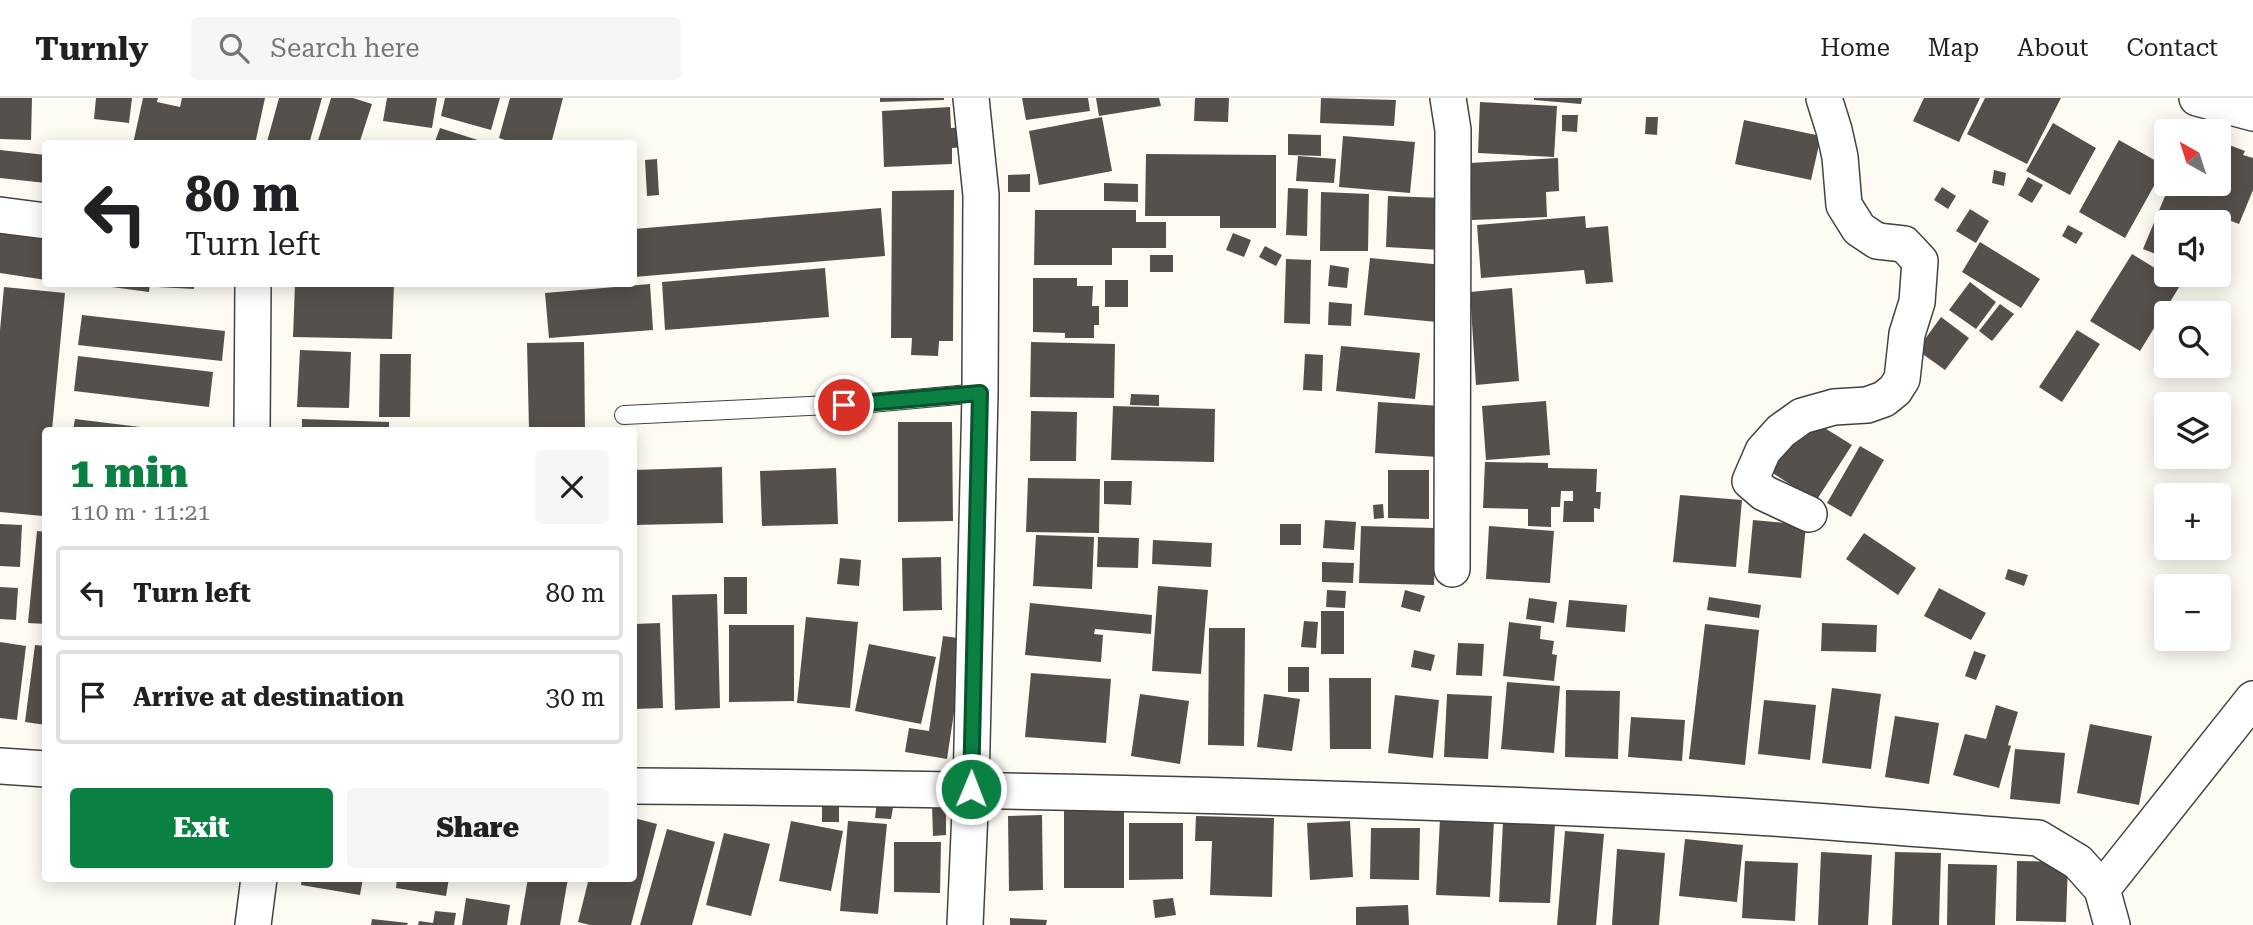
<!DOCTYPE html>
<meta charset="utf-8">
<style>
body{margin:0;font-family:"Roboto Serif",serif;background:#f6f6f6;color:#202124;height:100vh;display:flex;flex-direction:column;font-size:26px;white-space:nowrap}
*{box-sizing:border-box;margin:0}
p{font-size:23px;color:#757577}
.icon{flex:none;width:38px;height:38px;fill:none;stroke:currentColor;stroke-width:2;stroke-linecap:round;stroke-linejoin:round}
.map{position:relative;flex:1;overflow:hidden}
.details{position:absolute;left:42px;top:329px;width:595px;height:455px;display:flex;flex-direction:column;background:#fff;border-radius:7px;box-shadow:0 4px 18px #0003}
.details>*{flex:none}
.top-card{position:absolute;left:42px;top:42px;width:595px;height:147px;border-radius:7px;box-shadow:0 4px 18px #0003;background:#fff;color:#202124;overflow:hidden}
.needle{width:46px;rotate:321deg}
.buttons{position:absolute;left:2154px;top:21px;display:grid;gap:14px}
.buttons a{display:grid;place-items:center;width:77px;height:77px;border-radius:7px;background:#fff;box-shadow:0 4px 18px #0003;font-size:35px}
.pin{position:absolute;display:grid;place-items:center;width:60px;height:60px;color:#fff;margin:-30px;border:4px solid #fff;border-radius:50%;box-shadow:0 2px 7px #0007}
.me{position:absolute;width:77px;margin:-38px;rotate:1deg;stroke-linejoin:round;filter:drop-shadow(0 0 5px #0008)}
.turn{display:flex;align-items:center;gap:24px;height:147px;padding:0 28px;font-size:32px}
.turn .icon{width:91px;height:91px;stroke-width:2.5}
.turn b{display:block;font-size:49px;line-height:60px}
.round{display:grid;place-items:center;flex:none;width:74px;height:74px;border-radius:7px;background:#f6f6f6}
.headline{display:flex;align-items:center;justify-content:space-between;height:119px;padding:0 28px}
h1{font-size:42px;font-weight:800;line-height:52px;color:#0b8043}
.button{display:flex;gap:14px;margin-top:auto;padding:14px 28px}
.button a{flex:1;height:80px;border-radius:7px;background:#0b8043;color:#fff;font-size:28px;font-weight:800;line-height:80px;text-align:center}
.button a+a{background:#f6f6f6;color:#202124}
ul{padding:0;list-style:none}
li{display:flex;align-items:center;gap:21px;height:94px;margin:0 14px 10px;padding:0 14px;border:4px solid #e0e0e0;border-radius:7px}
li div{flex:1}
li b{display:block;font-size:26px}
li em{font-style:normal}
header{display:flex;align-items:center;gap:42px;box-sizing:border-box;height:98px;padding:0 35px;background:#fff;border-bottom:2px solid #e0e0e0}
header strong{font-size:33px}
nav{display:flex;gap:38px;margin-inline-start:auto;font-size:24px}
.search{width:490px;height:63px;background:#f6f6f6;display:flex;align-items:center;gap:18px;box-sizing:border-box;padding:0 24px;border-radius:7px;color:#757577;font-size:26px}
.map>svg:first-child{display:block}
.building{fill:#56504c}
.lines{fill:none;stroke-linecap:round;stroke-linejoin:round}
.lane-casing{stroke:#424242;stroke-width:20}
.street-casing{stroke:#424242;stroke-width:38}
.lane{stroke:#fff;stroke-width:18}
.street{stroke:#fff;stroke-width:35}
.route-casing{stroke:#07532c;stroke-width:18}
.route{stroke:#0b8043;stroke-width:12}
</style>
<header>
<strong>Turnly</strong>
<div class="search"><svg class="icon" aria-label="search" viewBox="0 0 24 24"><circle cx="10" cy="10" r="6"/><path d="M15 15l6 6"/></svg>Search here</div>
<nav><a>Home</a><a>Map</a><a>About</a><a>Contact</a></nav>
</header>
<div class="map">
<svg width="2253" height="827" viewBox="0 0 2253 827">
<rect width="100%" height="100%" fill="#fdfbf2"/>
<path class="building" d="M 0,0 L 32,0 L 31,42 L 0,41 Z
M 96,0 L 132,0 L 129,25 L 94,21 Z
M 143,0 L 158,0 L 157,4 L 180,9 L 182,0 L 265,0 L 255,46 L 133,46 Z
M 279,0 L 322,0 L 309,46 L 267,44 Z
M 331,0 L 353,0 L 372,6 L 359,46 L 317,46 Z
M 387,0 L 437,0 L 432,30 L 383,23 Z
M 445,0 L 500,0 L 491,32 L 441,18 Z
M 510,0 L 563,0 L 551,46 L 518,46 L 499,40 Z
M 880,0 L 944,0 L 944,2 L 880,4 Z
M 1022,0 L 1088,0 L 1090,13 L 1026,22 Z
M 1096,0 L 1159,0 L 1161,8 L 1099,18 Z
M 1195,0 L 1229,0 L 1228,24 L 1194,23 Z
M 1321,0 L 1396,2 L 1394,28 L 1320,25 Z
M 1534,0 L 1582,0 L 1581,6 L 1534,2 Z
M 1924,0 L 1980,0 L 1959,44 L 1913,23 Z
M 1985,0 L 2061,0 L 2027,66 L 1967,36 Z
M 1480,4 L 1557,8 L 1554,59 L 1478,55 Z
M 950,9 L 951,30 L 965,29 L 966,49 L 952,50 L 952,66 L 884,69 L 882,13 Z
M 1562,17 L 1578,17 L 1577,34 L 1562,33 Z
M 1102,19 L 1112,73 L 1039,87 L 1029,33 Z
M 1646,19 L 1658,19 L 1657,37 L 1645,36 Z
M 1744,22 L 1821,38 L 1811,82 L 1735,66 Z
M 2053,25 L 2096,50 L 2070,97 L 2026,73 Z
M 440,30 L 487,45 L 487,46 L 434,46 Z
M 1288,36 L 1321,37 L 1321,58 L 1288,57 Z
M 1343,38 L 1415,44 L 1410,95 L 1339,89 Z
M 2119,42 L 2165,68 L 2125,140 L 2079,114 Z
M 2219,43 L 2245,53 L 2243,57 L 2253,60 L 2253,92 L 2239,126 L 2218,118 L 2215,124 L 2166,124 L 2166,160 L 2143,151 L 2170,86 L 2219,86 Z
M 0,52 L 46,57 L 46,85 L 0,80 Z
M 1146,56 L 1276,57 L 1276,130 L 1220,130 L 1220,118 L 1145,118 Z
M 1298,58 L 1336,61 L 1334,85 L 1296,83 Z
M 1558,60 L 1559,93 L 1546,94 L 1547,119 L 1472,122 L 1470,65 Z
M 657,61 L 659,97 L 647,98 L 645,62 Z
M 1994,72 L 2006,75 L 2004,88 L 1992,85 Z
M 1030,76 L 1030,94 L 1008,94 L 1008,77 Z
M 2028,79 L 2043,87 L 2032,105 L 2018,97 Z
M 1104,85 L 1138,86 L 1138,104 L 1104,103 Z
M 1942,89 L 1956,98 L 1948,111 L 1934,102 Z
M 1288,90 L 1308,91 L 1307,138 L 1286,137 Z
M 954,92 L 953,243 L 939,243 L 938,258 L 911,257 L 912,240 L 891,240 L 892,93 Z
M 1321,94 L 1369,96 L 1368,153 L 1320,153 Z
M 1388,98 L 1443,100 L 1441,152 L 1386,149 Z
M 881,110 L 885,158 L 634,179 L 634,131 Z
M 1970,111 L 1989,123 L 1976,145 L 1956,133 Z
M 1035,112 L 1136,112 L 1136,124 L 1166,124 L 1166,150 L 1112,150 L 1112,167 L 1034,167 Z
M 1585,118 L 1586,130 L 1608,128 L 1613,184 L 1586,186 L 1584,172 L 1481,180 L 1477,127 Z
M 0,123 L 46,131 L 46,182 L 0,175 Z
M 2068,127 L 2083,135 L 2076,146 L 2062,138 Z
M 1233,135 L 1251,142 L 1244,159 L 1226,152 Z
M 1980,144 L 2040,181 L 2021,210 L 1962,174 Z
M 1265,148 L 1282,157 L 1276,168 L 1259,159 Z
M 2132,156 L 2181,186 L 2140,253 L 2090,223 Z
M 1150,157 L 1173,157 L 1173,174 L 1150,174 Z
M 1370,160 L 1443,167 L 1437,224 L 1364,217 Z
M 1286,161 L 1311,162 L 1310,226 L 1284,225 Z
M 1330,167 L 1349,170 L 1347,190 L 1328,188 Z
M 825,170 L 829,219 L 665,232 L 662,184 Z
M 1033,180 L 1077,180 L 1077,188 L 1093,188 L 1092,208 L 1099,208 L 1099,227 L 1094,227 L 1094,240 L 1065,240 L 1065,235 L 1033,234 Z
M 1105,182 L 1128,182 L 1128,209 L 1105,209 Z
M 1970,184 L 1996,204 L 1976,231 L 1949,212 Z
M 97,186 L 150,186 L 149,194 L 97,187 Z
M 157,186 L 194,186 L 194,191 L 157,189 Z
M 295,186 L 394,186 L 392,241 L 293,239 Z
M 650,186 L 653,232 L 549,240 L 545,195 Z
M 4,189 L 65,195 L 52,332 L 46,332 L 43,418 L 0,414 L 0,232 Z
M 1512,190 L 1519,283 L 1476,287 L 1470,194 Z
M 1329,204 L 1352,206 L 1351,228 L 1328,227 Z
M 2000,206 L 2014,216 L 1992,243 L 1979,233 Z
M 82,217 L 225,233 L 222,263 L 78,247 Z
M 1941,219 L 1969,240 L 1945,272 L 1917,252 Z
M 2077,232 L 2100,246 L 2062,304 L 2039,289 Z
M 584,244 L 585,332 L 529,332 L 527,245 Z
M 1031,244 L 1115,246 L 1114,300 L 1030,299 Z
M 1341,248 L 1420,255 L 1415,301 L 1336,293 Z
M 300,252 L 351,254 L 349,310 L 297,309 Z
M 380,256 L 411,256 L 410,319 L 379,319 Z
M 1305,256 L 1323,257 L 1322,293 L 1303,292 Z
M 78,258 L 213,274 L 209,309 L 74,293 Z
M 1131,296 L 1159,297 L 1159,308 L 1130,307 Z
M 1546,303 L 1550,357 L 1486,362 L 1482,308 Z
M 1378,304 L 1441,308 L 1438,359 L 1375,355 Z
M 1113,308 L 1215,311 L 1214,364 L 1111,362 Z
M 1031,313 L 1077,314 L 1076,363 L 1030,363 Z
M 1807,319 L 1852,347 L 1816,403 L 1771,374 Z
M 75,321 L 156,331 L 156,332 L 73,332 Z
M 302,321 L 389,324 L 389,332 L 302,332 Z
M 898,324 L 952,324 L 953,423 L 898,424 Z
M 1860,348 L 1884,362 L 1851,419 L 1827,405 Z
M 1485,364 L 1548,365 L 1548,370 L 1597,371 L 1596,394 L 1601,394 L 1600,411 L 1594,410 L 1594,424 L 1563,424 L 1564,403 L 1573,403 L 1573,393 L 1561,393 L 1560,409 L 1551,409 L 1551,429 L 1528,428 L 1528,411 L 1483,410 Z
M 722,369 L 723,425 L 634,427 L 634,372 Z
M 836,370 L 838,426 L 762,428 L 760,373 Z
M 1388,372 L 1429,372 L 1429,421 L 1388,420 Z
M 1028,380 L 1100,381 L 1099,435 L 1026,434 Z
M 1104,383 L 1132,383 L 1131,407 L 1104,406 Z
M 1680,397 L 1742,402 L 1736,469 L 1673,464 Z
M 1383,406 L 1384,420 L 1374,421 L 1373,407 Z
M 1325,422 L 1356,424 L 1354,452 L 1323,450 Z
M 1753,422 L 1806,427 L 1801,480 L 1748,475 Z
M 0,426 L 22,427 L 20,469 L 0,468 Z
M 1280,426 L 1301,426 L 1301,447 L 1280,447 Z
M 1361,428 L 1436,430 L 1434,487 L 1359,485 Z
M 1489,428 L 1554,433 L 1550,485 L 1486,481 Z
M 37,433 L 46,434 L 46,526 L 28,525 Z
M 1864,435 L 1916,470 L 1898,497 L 1846,461 Z
M 1036,437 L 1094,439 L 1092,491 L 1033,488 Z
M 1098,439 L 1139,440 L 1138,470 L 1097,469 Z
M 1153,442 L 1212,445 L 1211,469 L 1152,466 Z
M 941,459 L 942,512 L 903,513 L 902,460 Z
M 840,460 L 861,462 L 859,488 L 837,486 Z
M 1322,464 L 1354,465 L 1353,485 L 1322,484 Z
M 2008,471 L 2028,477 L 2024,488 L 2005,481 Z
M 724,479 L 747,479 L 747,516 L 724,516 Z
M 1158,488 L 1208,492 L 1201,576 L 1152,573 Z
M 0,489 L 18,490 L 16,522 L 0,521 Z
M 1939,490 L 1986,515 L 1971,542 L 1924,518 Z
M 1327,492 L 1346,493 L 1345,510 L 1326,509 Z
M 1405,492 L 1425,498 L 1420,514 L 1401,509 Z
M 717,496 L 720,610 L 675,612 L 672,497 Z
M 1709,499 L 1761,507 L 1759,520 L 1707,512 Z
M 1529,500 L 1557,504 L 1554,525 L 1526,521 Z
M 1569,502 L 1627,507 L 1625,534 L 1566,529 Z
M 1030,505 L 1152,517 L 1151,536 L 1095,531 L 1094,536 L 1103,537 L 1101,564 L 1025,557 Z
M 1321,513 L 1344,513 L 1344,556 L 1321,556 Z
M 806,519 L 858,524 L 850,610 L 797,605 Z
M 1304,523 L 1318,524 L 1316,550 L 1301,549 Z
M 1509,524 L 1541,528 L 1540,541 L 1554,543 L 1552,556 L 1557,557 L 1554,583 L 1503,578 Z
M 660,525 L 663,610 L 634,611 L 634,526 Z
M 1822,525 L 1877,527 L 1876,554 L 1821,553 Z
M 1705,526 L 1759,532 L 1745,667 L 1689,661 Z
M 729,527 L 794,527 L 794,603 L 729,604 Z
M 1209,530 L 1245,530 L 1244,648 L 1208,647 Z
M 943,538 L 965,541 L 947,661 L 905,654 L 909,630 L 929,633 Z
M 0,544 L 26,548 L 17,622 L 0,620 Z
M 1458,545 L 1484,546 L 1482,578 L 1456,577 Z
M 869,546 L 936,559 L 921,626 L 855,613 Z
M 35,547 L 46,548 L 46,627 L 25,624 Z
M 1414,552 L 1435,557 L 1431,573 L 1411,569 Z
M 1974,553 L 1986,557 L 1976,582 L 1965,578 Z
M 1288,569 L 1309,569 L 1309,594 L 1288,594 Z
M 1031,575 L 1111,581 L 1106,645 L 1025,639 Z
M 1329,580 L 1371,580 L 1371,651 L 1330,651 Z
M 1507,584 L 1560,588 L 1554,655 L 1501,651 Z
M 1832,590 L 1881,596 L 1871,671 L 1822,665 Z
M 1566,592 L 1620,593 L 1618,661 L 1565,659 Z
M 1140,596 L 1189,603 L 1180,666 L 1131,658 Z
M 1264,596 L 1300,601 L 1292,653 L 1257,649 Z
M 1447,596 L 1492,598 L 1488,661 L 1444,659 Z
M 1395,597 L 1439,602 L 1433,660 L 1388,655 Z
M 1764,602 L 1816,607 L 1810,662 L 1758,656 Z
M 1996,607 L 2018,614 L 2008,647 L 2011,648 L 1999,690 L 1953,677 L 1965,636 L 1986,641 Z
M 1895,618 L 1939,625 L 1929,686 L 1885,679 Z
M 1631,619 L 1685,622 L 1682,663 L 1628,659 Z
M 2090,626 L 2152,638 L 2139,707 L 2077,695 Z
M 2015,651 L 2065,655 L 2060,706 L 2010,701 Z
M 822,699 L 839,700 L 839,724 L 822,724 Z
M 877,702 L 894,704 L 891,721 L 875,720 Z
M 932,708 L 946,708 L 946,737 L 933,738 Z
M 1064,713 L 1124,713 L 1124,790 L 1064,790 Z
M 1042,717 L 1043,792 L 1009,793 L 1008,718 Z
M 1196,718 L 1274,720 L 1272,799 L 1210,797 L 1212,743 L 1195,743 Z
M 634,720 L 657,726 L 631,827 L 590,827 L 578,824 L 589,780 L 634,780 Z
M 1440,721 L 1494,722 L 1490,799 L 1436,797 Z
M 791,723 L 843,733 L 831,793 L 779,783 Z
M 848,723 L 887,726 L 878,816 L 840,813 Z
M 1350,723 L 1353,779 L 1310,782 L 1307,725 Z
M 1503,723 L 1555,726 L 1550,805 L 1499,804 Z
M 1129,725 L 1183,725 L 1183,781 L 1129,782 Z
M 1371,730 L 1420,730 L 1419,782 L 1370,781 Z
M 667,731 L 715,744 L 692,827 L 640,827 Z
M 1565,733 L 1604,736 L 1596,827 L 1557,827 Z
M 724,735 L 770,746 L 751,818 L 706,807 Z
M 1685,741 L 1743,747 L 1737,804 L 1679,798 Z
M 894,744 L 941,744 L 940,795 L 894,794 Z
M 1617,751 L 1665,755 L 1659,827 L 1612,827 Z
M 1821,754 L 1872,757 L 1868,827 L 1818,827 Z
M 1895,754 L 1941,755 L 1939,827 L 1892,827 Z
M 1745,763 L 1798,765 L 1795,823 L 1742,820 Z
M 2017,763 L 2068,764 L 2066,824 L 2016,823 Z
M 1948,766 L 1997,767 L 1995,827 L 1947,827 Z
M 302,780 L 363,780 L 360,797 L 301,787 Z
M 397,780 L 449,780 L 446,798 L 396,790 Z
M 528,780 L 568,780 L 560,827 L 520,827 Z
M 466,800 L 510,807 L 507,827 L 462,827 Z
M 1173,800 L 1176,817 L 1155,820 L 1153,802 Z
M 1408,807 L 1409,827 L 1356,827 L 1356,809 Z
M 435,813 L 456,815 L 454,827 L 418,827 L 419,823 L 433,825 Z
M 1010,820 L 1047,822 L 1046,827 L 1010,827 Z
M 372,821 L 408,825 L 407,827 L 371,827 Z"/>
<g class="lines">
<g class="lane-casing">
<path id="lane" d="M 624,317 L 871,305 L 980,295"/>
</g>
<g class="street-casing">
<path id="street" d="M 1448,0 L 1453,32 L 1452,471
M 2197,0 L 2253,15
M 0,117 L 46,123
M 252,332 L 253,186
M 1809,416 L 1764,395 L 1750,383 L 1763,353 L 1781,333 L 1802,318 L 1834,309 L 1867,307 L 1884,301 L 1895,292 L 1902,281 L 1907,236 L 1917,204 L 1920,163 L 1904,146 L 1877,143 L 1859,131 L 1844,107 L 1840,59 L 1834,32 L 1824,0
M 0,668 L 46,671
M 634,688 C 991,691 1349,698 1707,716 C 1817,722 1928,732 2038,740 L 2078,764 L 2102,791 L 2112,827
M 2102,791 L 2253,601
M 253,827 L 259,780
M 965,827 L 971,691 L 980,295 L 981,97 L 971,0"/>
</g>
<use href="#lane" class="lane"/>
<use href="#street" class="street"/>
</g>
<g class="lines">
<g class="route-casing">
<path id="route" d="M 844,307 L 980,295 L 971,691"/>
</g>
<use href="#route" class="route"/>
</g>
</svg>
<div class="buttons">
<a><svg class="needle" viewBox="-14 -14 28 28"><path d="M0-13l5 13h-10z" fill="#e53935"/><path d="M0 13l5-13h-10z" fill="#757577"/></svg></a>
<a><svg class="icon" aria-label="sound" viewBox="0 0 24 24"><path d="M4 9h4l5-4v14l-5-4H4zM17 9q2 3 0 6"/></svg></a>
<a><svg class="icon" aria-label="search" viewBox="0 0 24 24"><circle cx="10" cy="10" r="6"/><path d="M15 15l6 6"/></svg></a>
<a><svg class="icon" aria-label="layers" viewBox="0 0 24 24"><path d="M12 4l9 5-9 5-9-5zM3 14l9 5 9-5"/></svg></a>
<a>+</a>
<a>−</a>
</div>
<div class="pin" style="left:844px;top:307px;background:#d93025"><svg class="icon" aria-label="arrive" viewBox="0 0 24 24"><path d="M6 21V4h12l-3 4 3 4H6"/></svg></div>
<svg class="me" style="left:971px;top:691px" viewBox="-20 -20 40 40"><circle r="17" fill="#0b8043" stroke="#fff" stroke-width="3"/><path d="M0-11L8 9 0 5-8 9z" fill="#fff"/></svg>
<div class="top-card">
<div class="turn"><svg class="icon" aria-label="left" viewBox="0 0 24 24"><path d="M17 20v-9H6M10 6l-5 5 5 5"/></svg><div><b>80 m</b>Turn left</div></div>
</div>
<section class="details">
<div class="headline"><div><h1>1 min</h1><p>110 m · 11:21</p></div><a class="round"><svg class="icon" aria-label="close" viewBox="0 0 24 24"><path d="M6 6l12 12M18 6L6 18"/></svg></a></div>
<ul>
<li><svg class="icon" aria-label="left" viewBox="0 0 24 24"><path d="M17 20v-9H6M10 6l-5 5 5 5"/></svg><div><b>Turn left</b></div><em>80 m</em></li>
<li><svg class="icon" aria-label="arrive" viewBox="0 0 24 24"><path d="M6 21V4h12l-3 4 3 4H6"/></svg><div><b>Arrive at destination</b></div><em>30 m</em></li>
</ul>
<div class="button"><a>Exit</a><a>Share</a></div>
</section>
</div>
